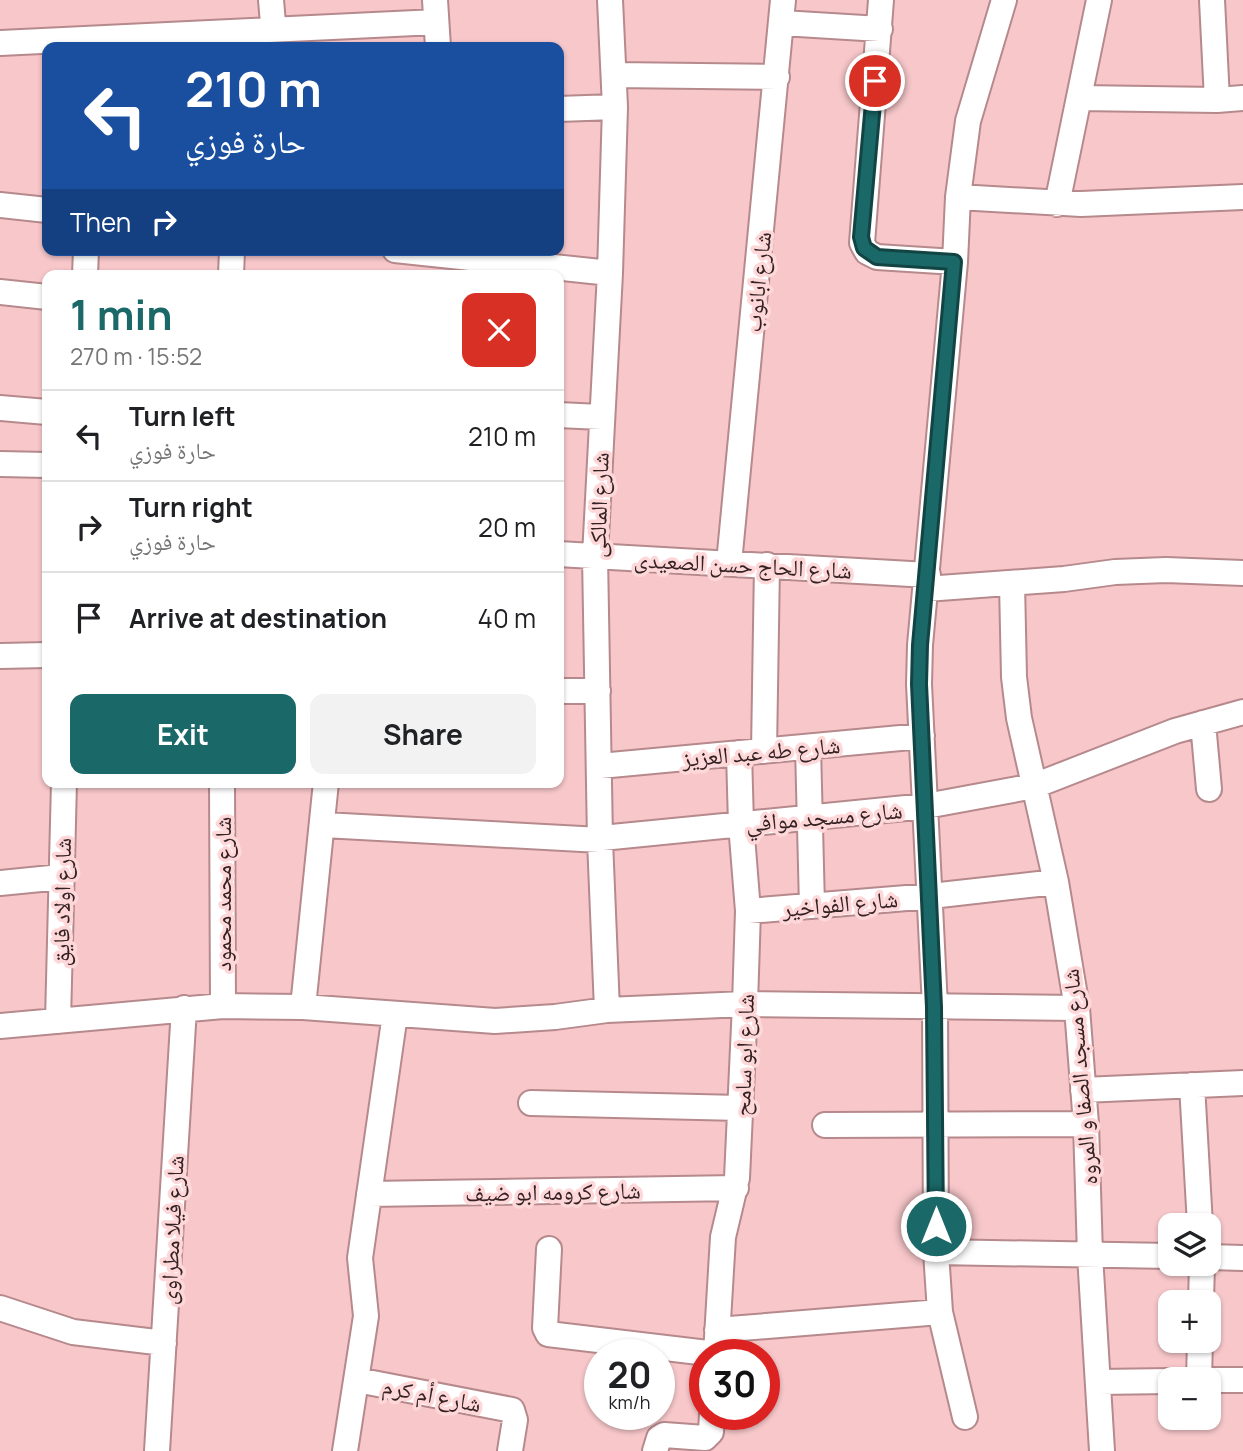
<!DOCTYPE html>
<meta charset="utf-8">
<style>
body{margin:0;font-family:Manrope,"Noto Naskh Arabic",sans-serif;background:#f2f2f2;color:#202124;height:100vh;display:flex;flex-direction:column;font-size:26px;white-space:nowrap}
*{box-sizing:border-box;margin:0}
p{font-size:23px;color:#757577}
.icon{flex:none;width:38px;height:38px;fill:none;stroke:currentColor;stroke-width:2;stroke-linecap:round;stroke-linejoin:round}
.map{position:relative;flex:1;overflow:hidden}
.panel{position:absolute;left:42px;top:270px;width:522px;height:518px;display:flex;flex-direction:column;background:#fff;border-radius:14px;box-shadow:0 2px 5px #0004}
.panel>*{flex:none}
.top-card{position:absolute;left:42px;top:42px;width:522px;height:214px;border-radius:14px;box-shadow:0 2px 5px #0004;background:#1a4fa0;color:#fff;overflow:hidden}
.tools{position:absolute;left:1158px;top:1213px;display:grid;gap:14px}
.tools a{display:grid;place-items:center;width:63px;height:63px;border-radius:14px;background:#fff;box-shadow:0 2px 5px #0004;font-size:35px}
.speed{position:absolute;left:584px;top:1339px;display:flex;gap:14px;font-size:35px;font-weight:700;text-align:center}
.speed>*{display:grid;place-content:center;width:91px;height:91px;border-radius:50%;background:#fff;box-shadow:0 2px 5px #0004;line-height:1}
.speed small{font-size:18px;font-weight:400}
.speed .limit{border:10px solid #d22;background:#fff;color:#111}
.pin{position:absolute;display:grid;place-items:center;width:60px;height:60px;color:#fff;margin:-30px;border:4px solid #fff;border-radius:50%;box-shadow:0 2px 7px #0007}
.me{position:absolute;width:77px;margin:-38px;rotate:0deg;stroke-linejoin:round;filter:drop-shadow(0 0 5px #0008)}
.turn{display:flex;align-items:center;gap:24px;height:147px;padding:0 28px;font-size:32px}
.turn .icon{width:91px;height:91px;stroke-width:2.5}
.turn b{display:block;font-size:49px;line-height:60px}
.then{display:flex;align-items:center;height:66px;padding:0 28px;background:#0003;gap:14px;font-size:26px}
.round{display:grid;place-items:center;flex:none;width:74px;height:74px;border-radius:14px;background:#f2f2f2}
.overview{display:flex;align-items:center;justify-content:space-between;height:119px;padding:0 28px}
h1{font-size:42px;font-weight:700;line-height:52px;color:#1b6868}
.primary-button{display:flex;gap:14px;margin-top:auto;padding:14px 28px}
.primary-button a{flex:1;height:80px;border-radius:14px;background:#1b6868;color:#fff;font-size:28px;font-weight:700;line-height:80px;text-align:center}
.primary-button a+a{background:#f2f2f2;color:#202124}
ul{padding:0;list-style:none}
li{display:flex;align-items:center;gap:21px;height:91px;padding:0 28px;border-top:2px solid #e0e0e0}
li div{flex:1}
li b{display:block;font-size:26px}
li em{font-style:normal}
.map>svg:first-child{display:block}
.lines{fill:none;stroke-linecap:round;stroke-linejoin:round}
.street-casing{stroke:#b6898c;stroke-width:28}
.street{stroke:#fff;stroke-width:24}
.route-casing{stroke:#124444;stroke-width:18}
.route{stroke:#1b6868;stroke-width:12}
.labels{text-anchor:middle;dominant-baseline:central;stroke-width:7;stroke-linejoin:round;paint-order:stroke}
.street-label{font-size:23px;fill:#342223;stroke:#fed7d9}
</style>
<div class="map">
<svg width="1243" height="1451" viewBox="0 0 1243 1451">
<rect width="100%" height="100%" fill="#f7c7ca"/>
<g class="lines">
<g class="street-casing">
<path id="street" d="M 271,0 L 275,47
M 435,0 L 438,47
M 881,0 L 862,243 L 867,252 L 877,257 L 955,262
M 1212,0 L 1217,100
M 782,23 L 880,29
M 0,43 L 436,22
M 614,75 L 777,77
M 1079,98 L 1217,100 L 1243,98
M 558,109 L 615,107
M 958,197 L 1081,204 L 1243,197
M 1057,204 L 1099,0
M 0,205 L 47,210
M 395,250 L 610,273
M 85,275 L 86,250
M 231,275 L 232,250
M 0,292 L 47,297
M 0,408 L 47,412
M 558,415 L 601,417
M 0,464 L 47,465
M 558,554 L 928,575
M 729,563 L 783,0
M 1012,583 L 1014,677 L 1019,718 L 1056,882 L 1077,1008 L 1086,1124 L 1090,1255 L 1102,1451
M 926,589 L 1064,579 L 1115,572 L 1166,570 L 1243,573
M 0,656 L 47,655
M 558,691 L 598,691
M 1203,723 L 1209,789
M 808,747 L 812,906
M 764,751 L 767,565
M 600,766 L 922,736
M 222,782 L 223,1006
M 324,825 L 600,840
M 602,838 L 926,806 L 1034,786 L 1175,731 L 1243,712
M 0,883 L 61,877
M 748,911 L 931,896 L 1056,882
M 303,1007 L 326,782
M 607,1010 L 600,840 L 595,556 L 610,273 L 615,107 L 610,0
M 58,1021 L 64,782
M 0,1026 L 223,1006 L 303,1007 L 495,1021 L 555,1017 L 607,1010 L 745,1004 L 1077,1008
M 1192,1085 L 1200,1225
M 1083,1090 L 1243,1083
M 531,1103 L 740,1108
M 825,1125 L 1086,1124
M 369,1194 L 736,1188
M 549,1249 L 545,1328 L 548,1334 L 716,1354
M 936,1252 L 1171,1256
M 1209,1257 L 1243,1258
M 1201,1302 L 1202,1264
M 0,1308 L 73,1332 L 164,1343
M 717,1330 L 940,1312
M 716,1354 L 723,1237 L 737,1178 L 745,1004 L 748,911 L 741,824 L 739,753
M 1199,1379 L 1200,1340
M 357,1380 L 512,1410 L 515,1420 L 510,1451
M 1209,1380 L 1243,1380
M 1098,1382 L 1171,1381
M 965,1417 L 940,1312 L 936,1252 L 935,1007 L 919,684 L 920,645 L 955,262 L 958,197 L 968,121 L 1004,0
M 157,1451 L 184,1008
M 345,1451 L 366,1316 L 360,1258 L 395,1014
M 655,1451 L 659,1438 L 664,1435 L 705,1438 L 711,1432 L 712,1414"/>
</g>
<use href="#street" class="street"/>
</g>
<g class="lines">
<g class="route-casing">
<path id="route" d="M 875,81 L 861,237 L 864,248 L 877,257 L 954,262 L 920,645 L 919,684 L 934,1007 L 936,1226"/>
</g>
<use href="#route" class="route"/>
</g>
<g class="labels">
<g class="street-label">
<text transform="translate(757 282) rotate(-84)">شارع ابانوب</text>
<text transform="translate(598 505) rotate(-88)">شارع المالكى</text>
<text transform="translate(743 564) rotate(3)">شارع الحاج حسن الصعيدى</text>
<text transform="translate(761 751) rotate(-5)">شارع طه عبد العزيز</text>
<text transform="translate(824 816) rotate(-5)">شارع مسجد موافي</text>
<text transform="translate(222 894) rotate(-90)">شارع محمد محمود</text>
<text transform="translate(61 902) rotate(-89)">شارع اولاد فايق</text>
<text transform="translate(840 903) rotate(-5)">شارع الفواخير</text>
<text transform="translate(743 1055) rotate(-88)">شارع ابو سامح</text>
<text transform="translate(1079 1077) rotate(-95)">شارع مسجد الصفا و المروه</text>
<text transform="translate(553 1191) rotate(-1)">شارع كرومه ابو ضيف</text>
<text transform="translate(171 1230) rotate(-87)">شارع فيلا مطراوى</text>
<text transform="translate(432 1394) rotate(11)">شارع أم كرم</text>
</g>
</g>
</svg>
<div class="tools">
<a><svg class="icon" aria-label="layers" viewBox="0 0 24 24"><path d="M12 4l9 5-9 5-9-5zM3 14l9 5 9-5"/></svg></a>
<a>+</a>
<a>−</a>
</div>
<div class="speed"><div>20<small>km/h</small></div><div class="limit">30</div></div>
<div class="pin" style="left:875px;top:81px;background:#d93025"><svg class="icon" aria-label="arrive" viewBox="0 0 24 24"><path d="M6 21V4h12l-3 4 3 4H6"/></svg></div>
<svg class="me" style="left:936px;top:1226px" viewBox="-20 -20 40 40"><circle r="17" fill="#1b6868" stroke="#fff" stroke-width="3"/><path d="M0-11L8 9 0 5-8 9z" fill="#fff"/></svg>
<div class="top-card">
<div class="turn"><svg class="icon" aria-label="left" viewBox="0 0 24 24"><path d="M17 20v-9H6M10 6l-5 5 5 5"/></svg><div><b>210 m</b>حارة فوزي</div></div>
<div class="then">Then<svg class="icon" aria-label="right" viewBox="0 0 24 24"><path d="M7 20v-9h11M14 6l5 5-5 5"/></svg></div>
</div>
<section class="panel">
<div class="overview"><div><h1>1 min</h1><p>270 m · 15:52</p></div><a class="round" style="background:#d93025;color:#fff"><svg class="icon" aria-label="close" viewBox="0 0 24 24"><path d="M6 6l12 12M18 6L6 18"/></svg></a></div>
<ul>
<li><svg class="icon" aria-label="left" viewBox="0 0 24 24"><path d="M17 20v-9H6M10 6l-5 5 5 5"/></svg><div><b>Turn left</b><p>حارة فوزي</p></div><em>210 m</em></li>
<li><svg class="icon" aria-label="right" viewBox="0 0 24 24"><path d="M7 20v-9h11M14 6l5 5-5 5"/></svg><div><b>Turn right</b><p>حارة فوزي</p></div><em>20 m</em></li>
<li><svg class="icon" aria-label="arrive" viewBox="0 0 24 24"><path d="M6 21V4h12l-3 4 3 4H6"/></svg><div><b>Arrive at destination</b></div><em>40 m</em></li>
</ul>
<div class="primary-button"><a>Exit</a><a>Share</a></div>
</section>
</div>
